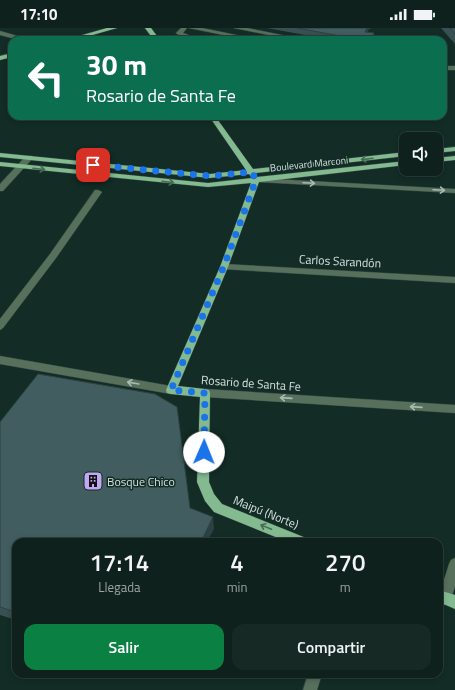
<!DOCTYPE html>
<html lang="es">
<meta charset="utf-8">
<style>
body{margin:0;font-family:"Titillium Web",sans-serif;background:#172925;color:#f1f3f6;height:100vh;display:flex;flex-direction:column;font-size:15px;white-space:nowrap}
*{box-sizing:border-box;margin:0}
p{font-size:13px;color:#9ba3a3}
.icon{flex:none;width:22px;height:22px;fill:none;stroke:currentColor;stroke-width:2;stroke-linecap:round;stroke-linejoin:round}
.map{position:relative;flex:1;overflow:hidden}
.sheet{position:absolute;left:12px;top:510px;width:431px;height:140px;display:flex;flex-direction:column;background:#0e211c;border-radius:12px;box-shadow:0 2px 6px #0003,0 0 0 1px #2e3e3b}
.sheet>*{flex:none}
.banner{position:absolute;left:8px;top:8px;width:439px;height:84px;border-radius:12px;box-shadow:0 2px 6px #0003,0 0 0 1px #2e3e3b;background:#0b6e4f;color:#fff;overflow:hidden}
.buttons{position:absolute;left:399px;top:104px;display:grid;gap:8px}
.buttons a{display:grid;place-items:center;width:44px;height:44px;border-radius:8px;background:#0e211c;box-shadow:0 2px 6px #0003,0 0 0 1px #2e3e3b;font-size:20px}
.pin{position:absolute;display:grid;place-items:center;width:34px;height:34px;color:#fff;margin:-17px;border-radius:8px;box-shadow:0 2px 6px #0006}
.me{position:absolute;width:44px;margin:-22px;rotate:1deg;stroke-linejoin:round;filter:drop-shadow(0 0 3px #0008)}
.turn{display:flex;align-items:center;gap:14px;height:84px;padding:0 12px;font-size:18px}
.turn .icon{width:52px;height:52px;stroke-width:2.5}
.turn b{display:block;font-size:28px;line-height:34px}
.eta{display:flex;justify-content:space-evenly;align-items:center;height:68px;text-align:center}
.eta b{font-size:24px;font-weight:600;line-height:28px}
.cta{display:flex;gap:8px;margin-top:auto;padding:8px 12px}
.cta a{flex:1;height:46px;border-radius:12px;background:#0b8043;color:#fff;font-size:16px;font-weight:600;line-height:46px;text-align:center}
.cta a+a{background:#172925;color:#f1f3f6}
.status{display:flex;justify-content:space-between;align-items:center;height:28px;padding:0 20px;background:#0e211c;direction:ltr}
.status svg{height:11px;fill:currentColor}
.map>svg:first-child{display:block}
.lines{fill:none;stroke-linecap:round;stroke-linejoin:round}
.minor-casing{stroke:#324943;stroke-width:1}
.major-casing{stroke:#324943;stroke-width:1}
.minor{fill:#57705c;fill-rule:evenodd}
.major{fill:#84ba90;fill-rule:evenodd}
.wall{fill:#385052}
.shaded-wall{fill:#2e4142}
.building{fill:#415d5f;stroke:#2e4142}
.oneway{stroke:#466c56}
.oneway2{stroke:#a8b9b0}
.route{stroke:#1a73e8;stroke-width:7;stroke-dasharray:0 12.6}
.labels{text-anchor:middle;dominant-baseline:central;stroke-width:3;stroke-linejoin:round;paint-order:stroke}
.far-street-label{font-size:10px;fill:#d3e1dd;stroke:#132c26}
.street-label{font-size:12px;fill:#d3e1dd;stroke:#132c26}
.poi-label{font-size:12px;fill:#d3e1dd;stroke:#132c26;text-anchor:start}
</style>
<div class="status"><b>17:10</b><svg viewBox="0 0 49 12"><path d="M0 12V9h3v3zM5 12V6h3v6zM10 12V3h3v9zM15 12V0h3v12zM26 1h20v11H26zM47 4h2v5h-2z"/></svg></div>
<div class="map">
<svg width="455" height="662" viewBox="0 0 455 662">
<rect width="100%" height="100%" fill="#132c26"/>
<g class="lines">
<g class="minor-casing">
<path id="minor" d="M 181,0 L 187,0 L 183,5 L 203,12 L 192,12 L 177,6 L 176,5 Z
M 189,0 L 202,0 L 261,12 L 248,12 Z
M 234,0 L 247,0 L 307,12 L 294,12 Z
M 0,3 L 28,11 L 29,12 L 19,12 L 0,7 Z
M 443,38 L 455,38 L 455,42 L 443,42 Z
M 26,128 L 32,128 L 33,130 L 3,163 L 0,163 L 0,156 Z
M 255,150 L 455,161 L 455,165 L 258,154 L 255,154 Z
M 95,162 L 98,162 L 102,164 L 56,230 L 3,300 L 0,302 L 0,291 L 50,226 Z
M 224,236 L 455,249 L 455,255 L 221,241 L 220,239 L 221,237 Z
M 0,328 L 171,358 L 175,359 L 176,362 L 175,365 L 171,366 L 0,336 Z
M 205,361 L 455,377 L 455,385 L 205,369 L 201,368 L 200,365 L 201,362 Z
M 455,530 L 455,558 L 450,575 L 445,577 L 440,575 L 439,568 L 449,536 L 451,532 Z
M 308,646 L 322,646 L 317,662 L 303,662 Z"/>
</g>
<g class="major-casing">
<path id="major" d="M 107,0 L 117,0 L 75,12 L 65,12 Z
M 145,0 L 151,0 L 160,12 L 154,12 Z
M 12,25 L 12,29 L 0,32 L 0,28 Z
M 209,88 L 215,88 L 253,141 L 406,124 L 406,128 L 256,145 L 257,149 L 406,133 L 406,137 L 259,154 L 228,239 L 178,358 L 205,361 L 209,362 L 210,365 L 209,454 L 214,466 L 222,476 L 306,510 L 308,514 L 288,514 L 214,484 L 205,473 L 197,454 L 200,369 L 171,366 L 167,365 L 166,362 L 220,239 L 251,155 L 208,159 L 0,138 L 0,134 L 208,155 L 252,150 L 249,146 L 210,150 L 0,129 L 0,125 L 210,146 L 246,142 Z
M 455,119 L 455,123 L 436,125 L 436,121 Z
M 455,128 L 455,132 L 436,134 L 436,130 Z
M 439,562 L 455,567 L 455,581 L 439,574 Z"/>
</g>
<use href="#minor" class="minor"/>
<use href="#major" class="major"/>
</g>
<path class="wall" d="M 267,0 L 371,0 L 369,1 L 367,4 L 373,11 L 372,12 L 332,12 Z
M 441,0 L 455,0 L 455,16 Z
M 0,394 L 214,501 L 16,514 L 16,592 L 0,587 Z"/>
<path class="shaded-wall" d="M 367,0 L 371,0 L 369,1 L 364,10 L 365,4 Z
M 374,5 L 373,11 L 372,12 L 370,12 Z
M 213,489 L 214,501 L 207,514 L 201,514 Z"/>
<path class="building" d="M 297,0 L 367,0 L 365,4 L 374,5 L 371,11 L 364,10 L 362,12 Z
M 450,0 L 455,0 L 455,6 Z
M 38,346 L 155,366 L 177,379 L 190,480 L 213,489 L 201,514 L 16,514 L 16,584 L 0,579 L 0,394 Z"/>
<defs><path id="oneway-shaft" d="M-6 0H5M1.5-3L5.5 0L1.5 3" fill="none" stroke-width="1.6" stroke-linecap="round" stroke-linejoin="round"/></defs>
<g class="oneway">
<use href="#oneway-shaft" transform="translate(367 131) rotate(173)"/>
<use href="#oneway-shaft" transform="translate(39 141) rotate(6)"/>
<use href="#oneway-shaft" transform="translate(168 154) rotate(6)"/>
<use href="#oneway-shaft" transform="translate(266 499) rotate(-158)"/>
</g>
<g class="oneway2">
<use href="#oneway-shaft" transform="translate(309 155) rotate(3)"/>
<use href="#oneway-shaft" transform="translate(439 162) rotate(3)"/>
<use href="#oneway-shaft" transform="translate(133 355) rotate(-170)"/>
<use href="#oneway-shaft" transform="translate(286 370) rotate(-176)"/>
<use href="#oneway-shaft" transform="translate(416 379) rotate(-176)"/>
</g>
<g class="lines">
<path class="route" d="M 93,137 L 210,148 L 252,144 L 256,152 L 224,238 L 171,362 L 205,365 L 204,424"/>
</g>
<defs>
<g id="building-square" transform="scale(1)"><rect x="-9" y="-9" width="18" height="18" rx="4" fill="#c2a8f3" stroke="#132c26"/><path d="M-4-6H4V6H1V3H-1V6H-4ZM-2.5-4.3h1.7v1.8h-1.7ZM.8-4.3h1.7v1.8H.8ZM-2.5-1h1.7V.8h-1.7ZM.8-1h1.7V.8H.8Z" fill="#111"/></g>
</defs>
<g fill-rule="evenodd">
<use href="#building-square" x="93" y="453"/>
</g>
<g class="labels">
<g class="far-street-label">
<text transform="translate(309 136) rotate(-6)">Boulevard Marconi</text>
</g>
<g class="street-label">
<text transform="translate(340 233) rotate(3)">Carlos Sarandón</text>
<text transform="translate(251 355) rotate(4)">Rosario de Santa Fe</text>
<text transform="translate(266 484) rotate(22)">Maipú (Norte)</text>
</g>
<g class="poi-label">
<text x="107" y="453">Bosque Chico</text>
</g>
</g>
</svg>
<div class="buttons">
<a><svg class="icon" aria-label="sound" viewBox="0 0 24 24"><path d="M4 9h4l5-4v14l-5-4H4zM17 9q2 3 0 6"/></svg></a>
</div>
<div class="pin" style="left:93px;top:137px;background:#d93025"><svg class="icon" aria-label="arrive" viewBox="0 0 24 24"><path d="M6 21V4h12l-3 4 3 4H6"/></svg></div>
<svg class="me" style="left:204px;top:424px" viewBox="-20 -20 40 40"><circle r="19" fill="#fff"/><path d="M0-13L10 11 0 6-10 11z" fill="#1a73e8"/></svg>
<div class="banner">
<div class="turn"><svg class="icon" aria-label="left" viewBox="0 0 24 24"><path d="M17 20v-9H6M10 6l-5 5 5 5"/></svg><div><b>30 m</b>Rosario de Santa Fe</div></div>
</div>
<section class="sheet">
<div class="eta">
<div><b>17:14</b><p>Llegada</p></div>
<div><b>4</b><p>min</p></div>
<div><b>270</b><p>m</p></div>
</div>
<div class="cta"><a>Salir</a><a>Compartir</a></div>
</section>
</div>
